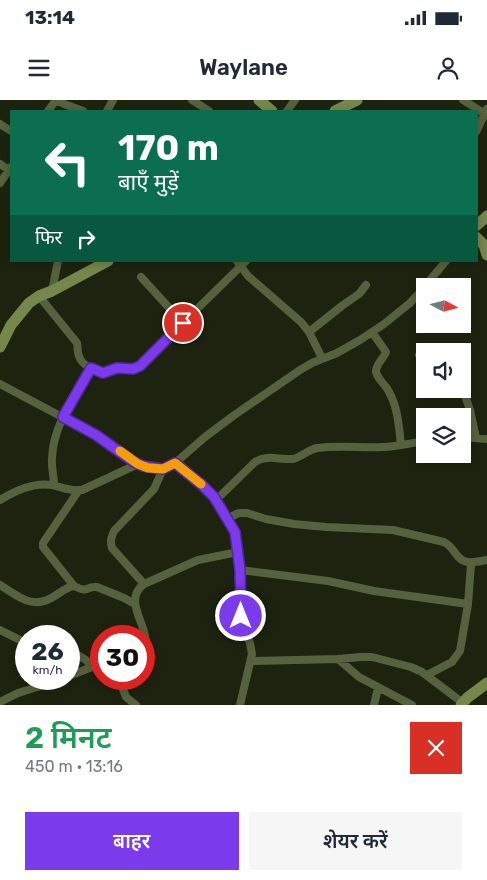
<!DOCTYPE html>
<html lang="hi">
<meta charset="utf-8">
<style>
body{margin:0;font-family:Rubik,"Noto Sans Devanagari",sans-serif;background:#f6f6f7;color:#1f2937;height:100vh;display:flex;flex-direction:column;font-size:19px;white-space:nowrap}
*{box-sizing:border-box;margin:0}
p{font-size:16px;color:#747a83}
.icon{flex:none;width:28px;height:28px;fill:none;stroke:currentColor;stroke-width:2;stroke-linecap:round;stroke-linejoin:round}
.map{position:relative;height:605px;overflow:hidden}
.side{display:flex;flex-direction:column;background:#fff;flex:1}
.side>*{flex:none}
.guide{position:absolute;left:10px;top:10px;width:468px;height:152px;border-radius:0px;box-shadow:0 2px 8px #0003;background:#0b6e4f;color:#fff;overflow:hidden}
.needle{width:32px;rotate:97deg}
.buttons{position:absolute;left:416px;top:178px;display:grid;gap:10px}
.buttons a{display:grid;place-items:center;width:55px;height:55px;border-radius:0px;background:#fff;box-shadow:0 2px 8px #0003;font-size:25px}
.speed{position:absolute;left:15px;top:525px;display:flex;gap:10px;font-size:25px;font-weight:700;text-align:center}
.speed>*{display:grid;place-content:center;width:65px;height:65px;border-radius:50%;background:#fff;box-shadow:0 2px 8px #0003;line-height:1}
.speed small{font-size:12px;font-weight:400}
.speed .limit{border:8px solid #d22;background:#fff;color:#111}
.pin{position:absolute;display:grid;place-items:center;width:42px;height:42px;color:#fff;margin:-21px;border:2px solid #fff;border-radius:50%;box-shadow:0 1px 5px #0007}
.me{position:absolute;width:55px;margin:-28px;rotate:0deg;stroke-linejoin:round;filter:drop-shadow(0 0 4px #0008)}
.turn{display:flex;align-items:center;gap:18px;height:105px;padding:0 25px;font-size:22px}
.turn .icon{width:65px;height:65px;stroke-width:2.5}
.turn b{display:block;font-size:35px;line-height:42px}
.then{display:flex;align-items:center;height:48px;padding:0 25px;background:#0003;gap:10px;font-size:19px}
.round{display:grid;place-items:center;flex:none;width:52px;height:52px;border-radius:0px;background:#f6f6f7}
.headline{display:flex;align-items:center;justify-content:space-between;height:85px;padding:0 25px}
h1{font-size:30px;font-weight:600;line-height:38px;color:#1e9e55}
.action{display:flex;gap:10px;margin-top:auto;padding:10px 25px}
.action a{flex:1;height:58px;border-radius:0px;background:#7c3aed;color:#fff;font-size:20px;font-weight:600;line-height:58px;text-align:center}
.action a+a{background:#f6f6f7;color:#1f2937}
.status{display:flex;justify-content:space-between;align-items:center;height:35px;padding:0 25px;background:#fff;direction:ltr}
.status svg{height:14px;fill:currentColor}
header{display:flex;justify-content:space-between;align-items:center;height:65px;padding:0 25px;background:#fff;font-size:22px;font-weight:600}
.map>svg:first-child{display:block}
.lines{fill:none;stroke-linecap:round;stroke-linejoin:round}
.street{stroke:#56623d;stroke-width:8}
.secondary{stroke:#75874a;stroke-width:11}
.route-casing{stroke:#51269a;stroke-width:12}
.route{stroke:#7c3aed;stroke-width:9}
.slow{stroke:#f59e0b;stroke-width:9}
</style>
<div class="status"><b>13:14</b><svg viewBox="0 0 49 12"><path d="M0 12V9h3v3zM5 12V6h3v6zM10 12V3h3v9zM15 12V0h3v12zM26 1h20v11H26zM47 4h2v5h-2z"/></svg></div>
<header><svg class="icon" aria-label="menu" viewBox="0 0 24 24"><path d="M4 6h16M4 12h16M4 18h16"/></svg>Waylane<svg class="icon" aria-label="person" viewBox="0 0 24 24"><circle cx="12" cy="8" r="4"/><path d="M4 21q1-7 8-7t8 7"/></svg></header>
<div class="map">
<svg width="487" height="605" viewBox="0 0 487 605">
<rect width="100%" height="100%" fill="#1e2310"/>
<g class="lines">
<path class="street" d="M 56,0 L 64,4 L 83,11
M 192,0 L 209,11
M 463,0 L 485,14
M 48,11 L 56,0
M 107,11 L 113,0
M 287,11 L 295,0
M 0,24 L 11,31
M 476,32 L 487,9
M 0,64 L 9,70
M 0,83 L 11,67
M 237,161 L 248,176 L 301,222 L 309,232 L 322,258
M 141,177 L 183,223
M 425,186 L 446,161
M 52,191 L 58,161
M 39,196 L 77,243 C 78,247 77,252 79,256 C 81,265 95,271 103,273 L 117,268 L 133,269 L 140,265 L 246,161
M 309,232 L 343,205 L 359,194 L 366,185
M 372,232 L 386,252 C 384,258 375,265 376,272 C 378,280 386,285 389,292 C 398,308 399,327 401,345
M 419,255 L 425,264
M 0,284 L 96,335 L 138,364 L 148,368 L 163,369
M 462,287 L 470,310 L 476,338
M 462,337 L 487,339
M 175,363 L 202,385 L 214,397 L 233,427 L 236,435 L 241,481 L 241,516 L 250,543 L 252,554 L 240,605
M 54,385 C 54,376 51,367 52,358 C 53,325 75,296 91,268
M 0,400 C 15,391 33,382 52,385 C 62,387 71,392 82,390 L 138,364
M 216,400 L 255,362 C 267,354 279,360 293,359 C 301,357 308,350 317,348 C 339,345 361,348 383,347 C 397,347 411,343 425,341
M 228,418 L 239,413 L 247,413 L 266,419 L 294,424 L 326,427 L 393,430 L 444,442 C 450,445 452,449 456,454 C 464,466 475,462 487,460
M 240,470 L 328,481 L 374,491 L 468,504
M 144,484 L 112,448 C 110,441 111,438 114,431 L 154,389 L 163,369 L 174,364 L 205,337 L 233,316 L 300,270 L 312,263 L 337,253 L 360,240 L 384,224 L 410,203 L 425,187
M 0,485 C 18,496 32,510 53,497 C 60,493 66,487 74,486 C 90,494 84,486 97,487 L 124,498 L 135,504
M 74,486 L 43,447 L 43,443 L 79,390
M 0,530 L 26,543
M 69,550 L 86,560 L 93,567
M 144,557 C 146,550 147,544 145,536 C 142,519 125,498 144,484 L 198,460 L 238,452
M 338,559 L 359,577 L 412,605
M 251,561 L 338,559 L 361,557 L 372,557 L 411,567 L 422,572 L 463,603
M 427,575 L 452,562 L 460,551 L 468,504 L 471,464
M 69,576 L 92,567 L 101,568
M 119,579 L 126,597 L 136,605
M 0,602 L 18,593 L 63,579
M 374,605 L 378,588"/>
<path class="secondary" d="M 259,0 L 272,11
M 335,11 L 357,0
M 476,126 L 487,116
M 476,137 L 484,145 L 487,155
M 0,247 L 11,225 L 29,203 L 39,196 L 52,191 L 108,161
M 461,605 L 467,598 L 487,583"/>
</g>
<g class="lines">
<g class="route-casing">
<path id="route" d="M 183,223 L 140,266 L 133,269 L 117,268 L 103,273 L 91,268 L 63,317 L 96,335 L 134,362 L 143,366 L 163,369 L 175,363 L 202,385 L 214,397 L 235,432 L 240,470 L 241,516"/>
</g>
<use href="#route" class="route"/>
<path class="slow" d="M 120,351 L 138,364 L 148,368 L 163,369 L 175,363 L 201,384"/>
</g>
</svg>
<div class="buttons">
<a><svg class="needle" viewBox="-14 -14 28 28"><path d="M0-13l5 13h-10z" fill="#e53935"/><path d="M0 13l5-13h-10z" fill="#747a83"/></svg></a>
<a><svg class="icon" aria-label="sound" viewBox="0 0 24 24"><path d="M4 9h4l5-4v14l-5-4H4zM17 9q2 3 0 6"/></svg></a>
<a><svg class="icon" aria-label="layers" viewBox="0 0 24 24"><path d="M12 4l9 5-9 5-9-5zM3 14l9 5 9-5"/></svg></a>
</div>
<div class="speed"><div>26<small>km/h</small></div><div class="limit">30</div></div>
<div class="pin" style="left:183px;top:223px;background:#d93025"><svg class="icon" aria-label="arrive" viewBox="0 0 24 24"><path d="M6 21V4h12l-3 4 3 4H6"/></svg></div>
<svg class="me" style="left:241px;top:516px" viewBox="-20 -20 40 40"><circle r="17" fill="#7c3aed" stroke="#fff" stroke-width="3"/><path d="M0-11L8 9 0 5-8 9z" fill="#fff"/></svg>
<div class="guide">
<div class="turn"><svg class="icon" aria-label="left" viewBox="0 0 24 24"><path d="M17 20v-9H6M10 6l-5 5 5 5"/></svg><div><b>170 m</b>बाएँ मुड़ें</div></div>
<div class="then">फिर<svg class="icon" aria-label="right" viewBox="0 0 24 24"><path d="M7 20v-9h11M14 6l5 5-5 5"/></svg></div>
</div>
</div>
<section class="side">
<div class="headline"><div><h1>2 मिनट</h1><p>450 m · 13:16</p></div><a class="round" style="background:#d93025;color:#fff"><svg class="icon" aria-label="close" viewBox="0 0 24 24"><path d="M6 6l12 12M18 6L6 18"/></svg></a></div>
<div class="action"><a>बाहर</a><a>शेयर करें</a></div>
</section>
